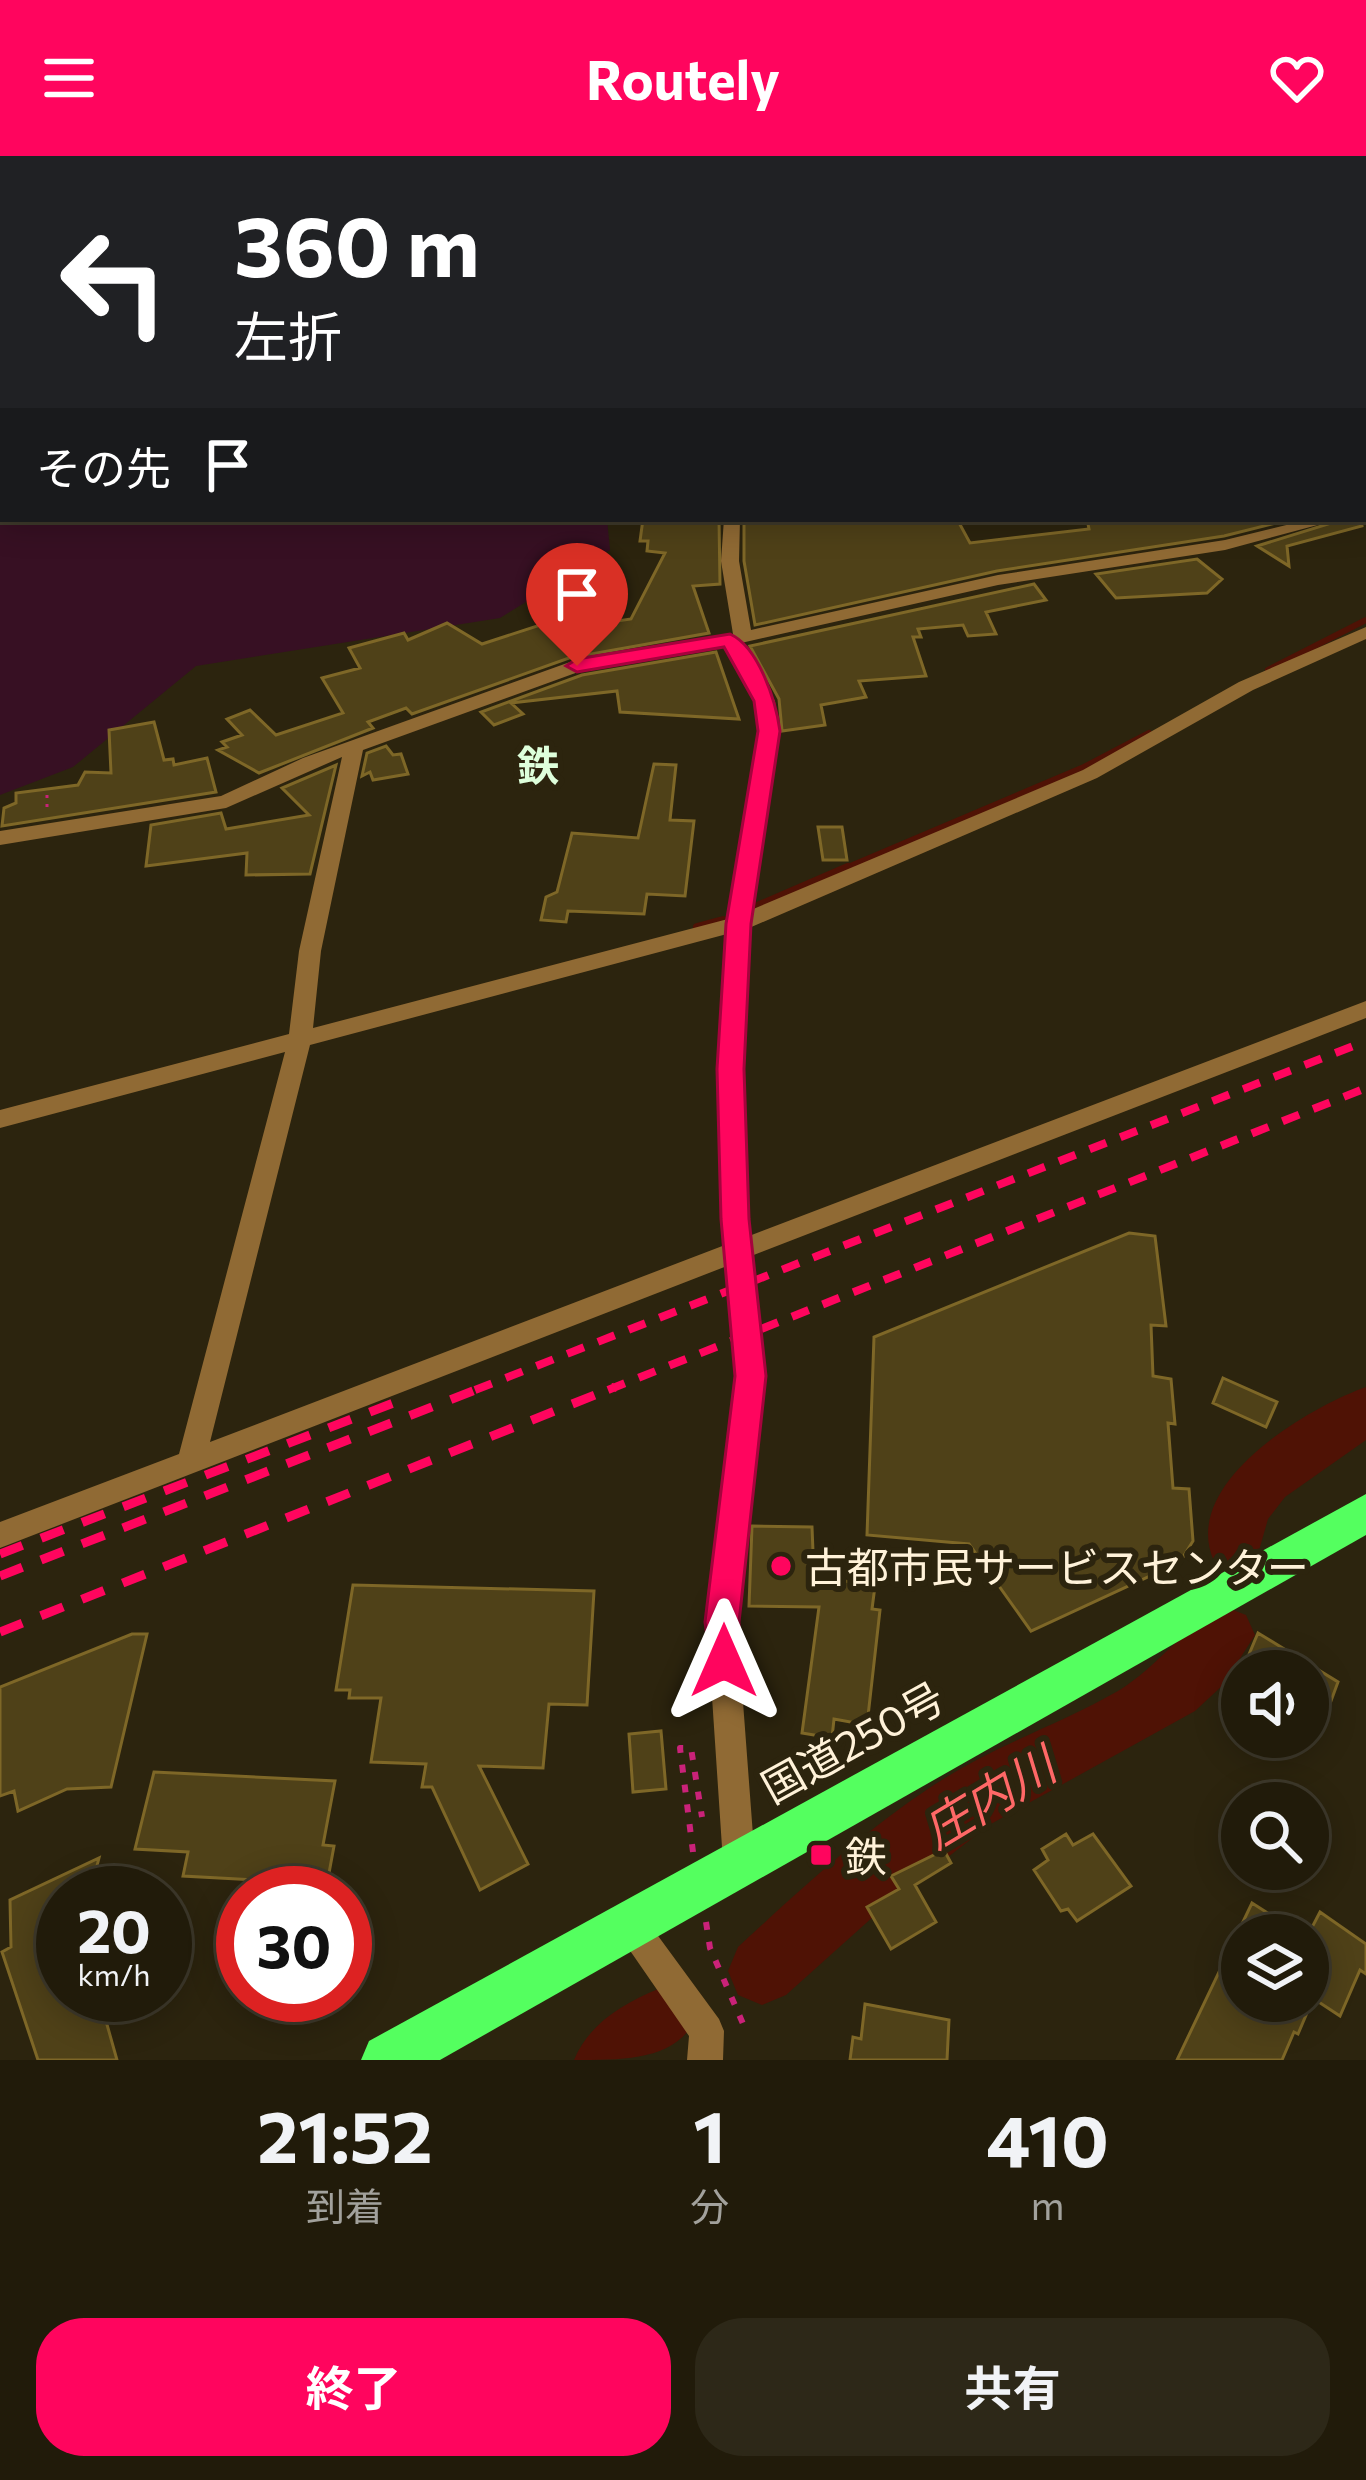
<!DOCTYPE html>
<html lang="ja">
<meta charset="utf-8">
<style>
body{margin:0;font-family:Commissioner,"Noto Sans JP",sans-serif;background:#2d2818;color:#f1f3f6;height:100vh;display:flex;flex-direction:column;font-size:45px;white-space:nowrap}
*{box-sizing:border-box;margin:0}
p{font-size:39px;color:#a2a19c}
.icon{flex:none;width:66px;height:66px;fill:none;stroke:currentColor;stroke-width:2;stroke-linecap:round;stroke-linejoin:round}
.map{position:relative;height:1904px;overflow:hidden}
.panel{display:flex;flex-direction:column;background:#211b0a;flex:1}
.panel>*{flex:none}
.top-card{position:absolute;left:0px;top:0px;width:1368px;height:366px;box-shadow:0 6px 30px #0003,0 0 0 3px #3e392b;background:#202124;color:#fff;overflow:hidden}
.controls{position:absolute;left:1221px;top:1494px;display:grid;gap:24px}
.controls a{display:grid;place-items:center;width:108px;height:108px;border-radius:50%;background:#211b0a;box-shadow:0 6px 30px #0003,0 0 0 3px #3e392b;font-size:60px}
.speed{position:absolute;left:36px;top:1710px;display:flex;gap:24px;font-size:60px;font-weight:700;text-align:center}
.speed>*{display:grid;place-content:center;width:156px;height:156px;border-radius:50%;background:#211b0a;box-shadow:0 6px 30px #0003,0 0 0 3px #3e392b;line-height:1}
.speed small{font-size:30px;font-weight:400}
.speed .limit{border:18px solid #d22;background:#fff;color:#111}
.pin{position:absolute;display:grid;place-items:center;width:102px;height:102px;color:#fff;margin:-123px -51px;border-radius:50% 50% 50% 0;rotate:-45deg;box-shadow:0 0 12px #0007}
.pin .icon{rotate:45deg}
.me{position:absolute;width:132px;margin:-66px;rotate:0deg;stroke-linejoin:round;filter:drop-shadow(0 0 9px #0008)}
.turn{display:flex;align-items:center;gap:42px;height:252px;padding:0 36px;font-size:54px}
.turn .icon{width:156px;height:156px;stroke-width:2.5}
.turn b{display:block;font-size:84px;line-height:102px}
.then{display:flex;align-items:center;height:114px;padding:0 36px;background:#0003;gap:24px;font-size:45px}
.eta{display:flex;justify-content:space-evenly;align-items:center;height:204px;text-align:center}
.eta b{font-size:72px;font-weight:700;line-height:84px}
.action{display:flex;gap:24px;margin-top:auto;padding:24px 36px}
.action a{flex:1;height:138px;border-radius:48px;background:#ff055e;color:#fff;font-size:48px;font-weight:700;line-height:138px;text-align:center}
.action a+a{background:#2d2818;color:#f1f3f6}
header{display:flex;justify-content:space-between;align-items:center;height:156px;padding:0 36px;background:#ff055e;color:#fff;font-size:54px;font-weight:700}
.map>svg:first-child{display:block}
.green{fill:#371023}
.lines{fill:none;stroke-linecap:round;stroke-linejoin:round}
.stream-far1{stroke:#4f1205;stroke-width:6}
.stream{stroke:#4f1205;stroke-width:8}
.river{fill:#4f1205;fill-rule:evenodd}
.building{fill:#4f4118;stroke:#7e6727;stroke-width:3}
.path-far1{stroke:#ca2279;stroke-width:3;stroke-dasharray:3 6;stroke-linecap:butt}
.path{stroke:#ca2279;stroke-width:6;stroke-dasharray:8 12;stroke-linecap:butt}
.street{fill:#906a34;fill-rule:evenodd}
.highway{fill:#54ff5f;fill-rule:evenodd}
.rail-far1{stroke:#ff055e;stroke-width:8;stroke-dasharray:18 15;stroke-linecap:butt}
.rail{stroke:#ff055e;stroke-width:9;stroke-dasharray:24 20;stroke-linecap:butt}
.route{fill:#ff055e;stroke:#a6033d;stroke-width:3}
.poi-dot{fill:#ff055e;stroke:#2c240e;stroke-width:4.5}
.labels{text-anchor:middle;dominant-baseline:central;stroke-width:12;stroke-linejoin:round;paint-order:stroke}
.quarter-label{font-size:42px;font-weight:bold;fill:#deffdb;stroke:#2c240e}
.near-poi-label{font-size:42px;fill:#fff2d9;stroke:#2c240e;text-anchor:start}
.near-street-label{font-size:42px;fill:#fff2d9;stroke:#2c240e}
.near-water-label{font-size:48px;font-style:italic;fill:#ff6867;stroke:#2c240e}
</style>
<header><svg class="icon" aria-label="menu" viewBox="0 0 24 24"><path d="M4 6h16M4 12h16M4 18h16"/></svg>Routely<svg class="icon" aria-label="heart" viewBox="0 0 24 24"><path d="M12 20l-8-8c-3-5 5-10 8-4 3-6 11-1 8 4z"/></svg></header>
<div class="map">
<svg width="1366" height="1904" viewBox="0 0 1366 1904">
<rect width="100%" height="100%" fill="#2c240e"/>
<path class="green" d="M 0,0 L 365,3 L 3,3 L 3,363 L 607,363 L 610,394 L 500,462 L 196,510 L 73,611 L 0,639 Z
M 621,0 L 1339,0 L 625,3 Z"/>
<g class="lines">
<path class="stream-far1" d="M 1268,514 L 1366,464
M 841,714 L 1084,611 L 1149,577"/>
<path class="stream" d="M 755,751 L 848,711
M 697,771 L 723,764"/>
<path class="river" d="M 1366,1231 L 1366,1284 L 1285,1341 L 1268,1363 L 1256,1405 L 1235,1412 L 1214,1405 C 1179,1328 1307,1252 1366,1231 Z
M 1225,1451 L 1246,1459 L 1255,1479 L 1223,1529 L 1195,1555 L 989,1669 L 884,1751 L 786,1839 L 762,1849 L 738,1839 L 728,1815 L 738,1791 C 803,1731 870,1669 945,1622 C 1000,1588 1062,1567 1118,1535 C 1157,1512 1189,1465 1225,1451 Z
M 658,1833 L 683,1843 L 693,1868 C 671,1904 624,1904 574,1904 C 589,1868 622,1848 658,1833 Z"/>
</g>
<path class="building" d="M 643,363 L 719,363 L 720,428 L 693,430 L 709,477 L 569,502 L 412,558 L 406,552 L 368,566 L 373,572 L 259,617 L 218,594 L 227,591 L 222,586 L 242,579 L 227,563 L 250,554 L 276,579 L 343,557 L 322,522 L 360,512 L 349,492 L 404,477 L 408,484 L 447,467 L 482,488 L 565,461 L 578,471 L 631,463 L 665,397 L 647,395 L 648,385 L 640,385 Z
M 744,363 L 957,363 L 970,387 L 1089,373 L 1087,363 L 1292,363 L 1224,380 L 997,415 L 755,469 L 744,405 Z
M 1344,363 L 1361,363 L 1362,370 L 1287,390 L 1289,410 L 1257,390 Z
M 1197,403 L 1222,423 L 1207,437 L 1116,442 L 1096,418 Z
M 1034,428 L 1046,444 L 986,456 L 996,478 L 968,480 L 963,469 L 918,473 L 921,481 L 913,481 L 926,520 L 859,525 L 866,541 L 821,549 L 825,569 L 782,575 L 779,543 L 750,490 Z
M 716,496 L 739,563 L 620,556 L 617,535 L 511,547 L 523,558 L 494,569 L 481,556 L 582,519 Z
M 154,566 L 164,604 L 173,603 L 174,609 L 207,602 L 216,636 L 2,670 L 4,652 L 16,647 L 16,637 L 78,629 L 85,616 L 111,617 L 109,574 Z
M 386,590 L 393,599 L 401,598 L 408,618 L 373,624 L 370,616 L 362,620 L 367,597 Z
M 654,608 L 676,609 L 670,664 L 694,665 L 685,740 L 647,738 L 644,758 L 568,755 L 566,766 L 541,764 L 546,741 L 557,736 L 572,677 L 638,682 Z
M 336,609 L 310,718 L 246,719 L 247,697 L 146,710 L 151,669 L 221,657 L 226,673 L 309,659 L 282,632 Z
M 818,671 L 842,671 L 847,704 L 823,704 Z
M 1129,1077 L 1155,1080 L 1166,1170 L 1151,1169 L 1153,1220 L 1171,1223 L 1175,1268 L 1168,1267 L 1173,1332 L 1189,1333 L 1193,1385 L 1180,1406 L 1031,1475 L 969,1388 L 867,1379 L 874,1181 Z
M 1223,1222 L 1277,1246 L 1266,1271 L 1213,1247 Z
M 752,1370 L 812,1371 L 814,1420 L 875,1430 L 872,1453 L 880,1454 L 867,1569 L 834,1563 L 832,1582 L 802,1577 L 819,1451 L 749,1450 Z
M 353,1429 L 594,1435 L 587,1549 L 549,1548 L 543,1612 L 479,1610 L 528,1708 L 480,1734 L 432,1631 L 422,1631 L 426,1608 L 371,1606 L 381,1542 L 349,1542 L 350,1534 L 336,1534 Z
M 1258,1477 L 1338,1526 L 1324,1564 L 1308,1554 L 1308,1515 L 1242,1515 Z
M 132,1478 L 147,1478 L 111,1631 L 67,1633 L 18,1655 L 14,1635 L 0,1640 L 0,1531 Z
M 661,1575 L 666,1633 L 633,1636 L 629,1578 Z
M 154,1616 L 335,1625 L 323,1689 L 334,1690 L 327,1728 L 183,1720 L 188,1696 L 135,1693 Z
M 1066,1678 L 1073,1689 L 1093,1678 L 1131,1730 L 1077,1765 L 1068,1753 L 1061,1755 L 1034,1714 L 1048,1704 L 1042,1693 Z
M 944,1694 L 951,1707 L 915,1729 L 936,1766 L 891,1793 L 867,1751 L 899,1733 L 891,1720 Z
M 99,1702 L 90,1737 L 63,1737 L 63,1839 L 88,1839 L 106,1865 L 117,1904 L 38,1904 L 2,1796 L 11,1791 L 10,1744 Z
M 1252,1747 L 1302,1779 L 1242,1779 L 1242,1845 L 1312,1845 L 1298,1878 L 1294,1876 L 1282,1904 L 1177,1904 Z
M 1320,1756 L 1366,1788 L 1366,1818 L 1360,1814 L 1340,1860 L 1308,1839 L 1308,1779 Z
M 865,1848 L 949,1864 L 947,1904 L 850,1904 L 853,1881 L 861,1883 Z"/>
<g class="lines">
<path class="path-far1" d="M 47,639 L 47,654"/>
<path class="path" d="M 693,1696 L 680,1592 L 691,1592 L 702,1661
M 706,1766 L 710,1792 L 744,1870 L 737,1875"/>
<path class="street" d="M 437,0 L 449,0 L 451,3 L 439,3 Z
M 1366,348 L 1366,359 L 1365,359 L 1365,348 Z
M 724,363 L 740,363 L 739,405 L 751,474 L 998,419 L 1225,384 L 1311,363 L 1340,363 L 1225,394 L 998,429 L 741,487 L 775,545 L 778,575 L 751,754 L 1083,614 L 1239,526 L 1366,471 L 1366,483 L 1253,534 L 1097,622 L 749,772 L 743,913 L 749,1080 L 1366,845 L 1366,862 L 751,1100 L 764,1220 L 737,1466 L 755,1706 L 751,1718 L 739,1722 L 727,1718 L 723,1706 L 707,1466 L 736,1220 L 727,1110 L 0,1392 L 0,1366 L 179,1298 L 285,896 L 0,972 L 0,954 L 289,878 L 299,795 L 342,601 L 226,652 L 0,689 L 0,675 L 221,640 L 303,602 L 570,506 L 733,478 L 721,405 ZM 724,490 L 755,545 L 758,575 L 728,763 L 313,872 L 321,795 L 363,594 L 581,515 ZM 727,778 L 719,913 L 725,1089 L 210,1286 L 310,889 Z
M 630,1753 L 642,1758 L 719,1863 L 724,1875 L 723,1904 L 687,1904 L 689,1880 L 613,1770 L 618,1758 Z"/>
<path class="highway" d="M 1366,1338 L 1366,1379 L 440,1904 L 361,1904 L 369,1885 Z"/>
<path class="rail-far1" d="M 475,1234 L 1366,885
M 608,1234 L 1366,932"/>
<path class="rail" d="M 0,1398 L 409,1241
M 0,1420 L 483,1231
M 0,1476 L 615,1231"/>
</g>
<path class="route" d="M 730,478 C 759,491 776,546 780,575 L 751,768 L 744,913 L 749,1063 L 766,1220 L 739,1466 L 741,1505 L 736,1516 L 724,1521 L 712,1516 L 705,1466 L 735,1220 L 721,1063 L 717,913 L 726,768 L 758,575 L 754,545 L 724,491 L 577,516 L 566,510 L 577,503 Z"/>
<g class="poi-dot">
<circle cx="781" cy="1410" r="12"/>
<rect x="809" y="1687" width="24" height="24" rx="6"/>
</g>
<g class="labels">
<g class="quarter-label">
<text x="538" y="608">鉄</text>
</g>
<g class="near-poi-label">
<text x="805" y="1410">古都市民サービスセンター</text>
<text x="845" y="1699">鉄</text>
</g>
<g class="near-street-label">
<text transform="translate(852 1585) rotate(-29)">国道250号</text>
</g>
<g class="near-water-label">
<text transform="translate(988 1640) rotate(-31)">庄内川</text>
</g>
</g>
</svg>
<div class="controls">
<a><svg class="icon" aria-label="sound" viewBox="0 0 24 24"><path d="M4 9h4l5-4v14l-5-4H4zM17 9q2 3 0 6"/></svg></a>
<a><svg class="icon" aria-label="search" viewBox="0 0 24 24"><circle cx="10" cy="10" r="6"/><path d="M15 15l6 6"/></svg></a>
<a><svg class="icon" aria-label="layers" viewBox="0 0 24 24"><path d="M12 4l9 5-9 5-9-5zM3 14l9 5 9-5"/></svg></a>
</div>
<div class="speed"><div>20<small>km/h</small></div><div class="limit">30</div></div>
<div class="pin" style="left:577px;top:510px;background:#d93025"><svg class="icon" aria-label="arrive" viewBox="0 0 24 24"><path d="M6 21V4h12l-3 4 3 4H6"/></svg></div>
<svg class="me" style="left:724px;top:1505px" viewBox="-20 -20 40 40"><path d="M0-17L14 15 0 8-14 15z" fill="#ff055e" stroke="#fff" stroke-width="4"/></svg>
<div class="top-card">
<div class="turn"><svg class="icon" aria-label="left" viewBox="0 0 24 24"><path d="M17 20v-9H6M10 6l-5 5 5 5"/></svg><div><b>360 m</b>左折</div></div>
<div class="then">その先<svg class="icon" aria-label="arrive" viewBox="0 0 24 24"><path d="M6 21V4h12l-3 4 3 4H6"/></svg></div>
</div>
</div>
<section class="panel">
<div class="eta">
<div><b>21:52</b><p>到着</p></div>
<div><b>1</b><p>分</p></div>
<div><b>410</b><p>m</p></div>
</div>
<div class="action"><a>終了</a><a>共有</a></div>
</section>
